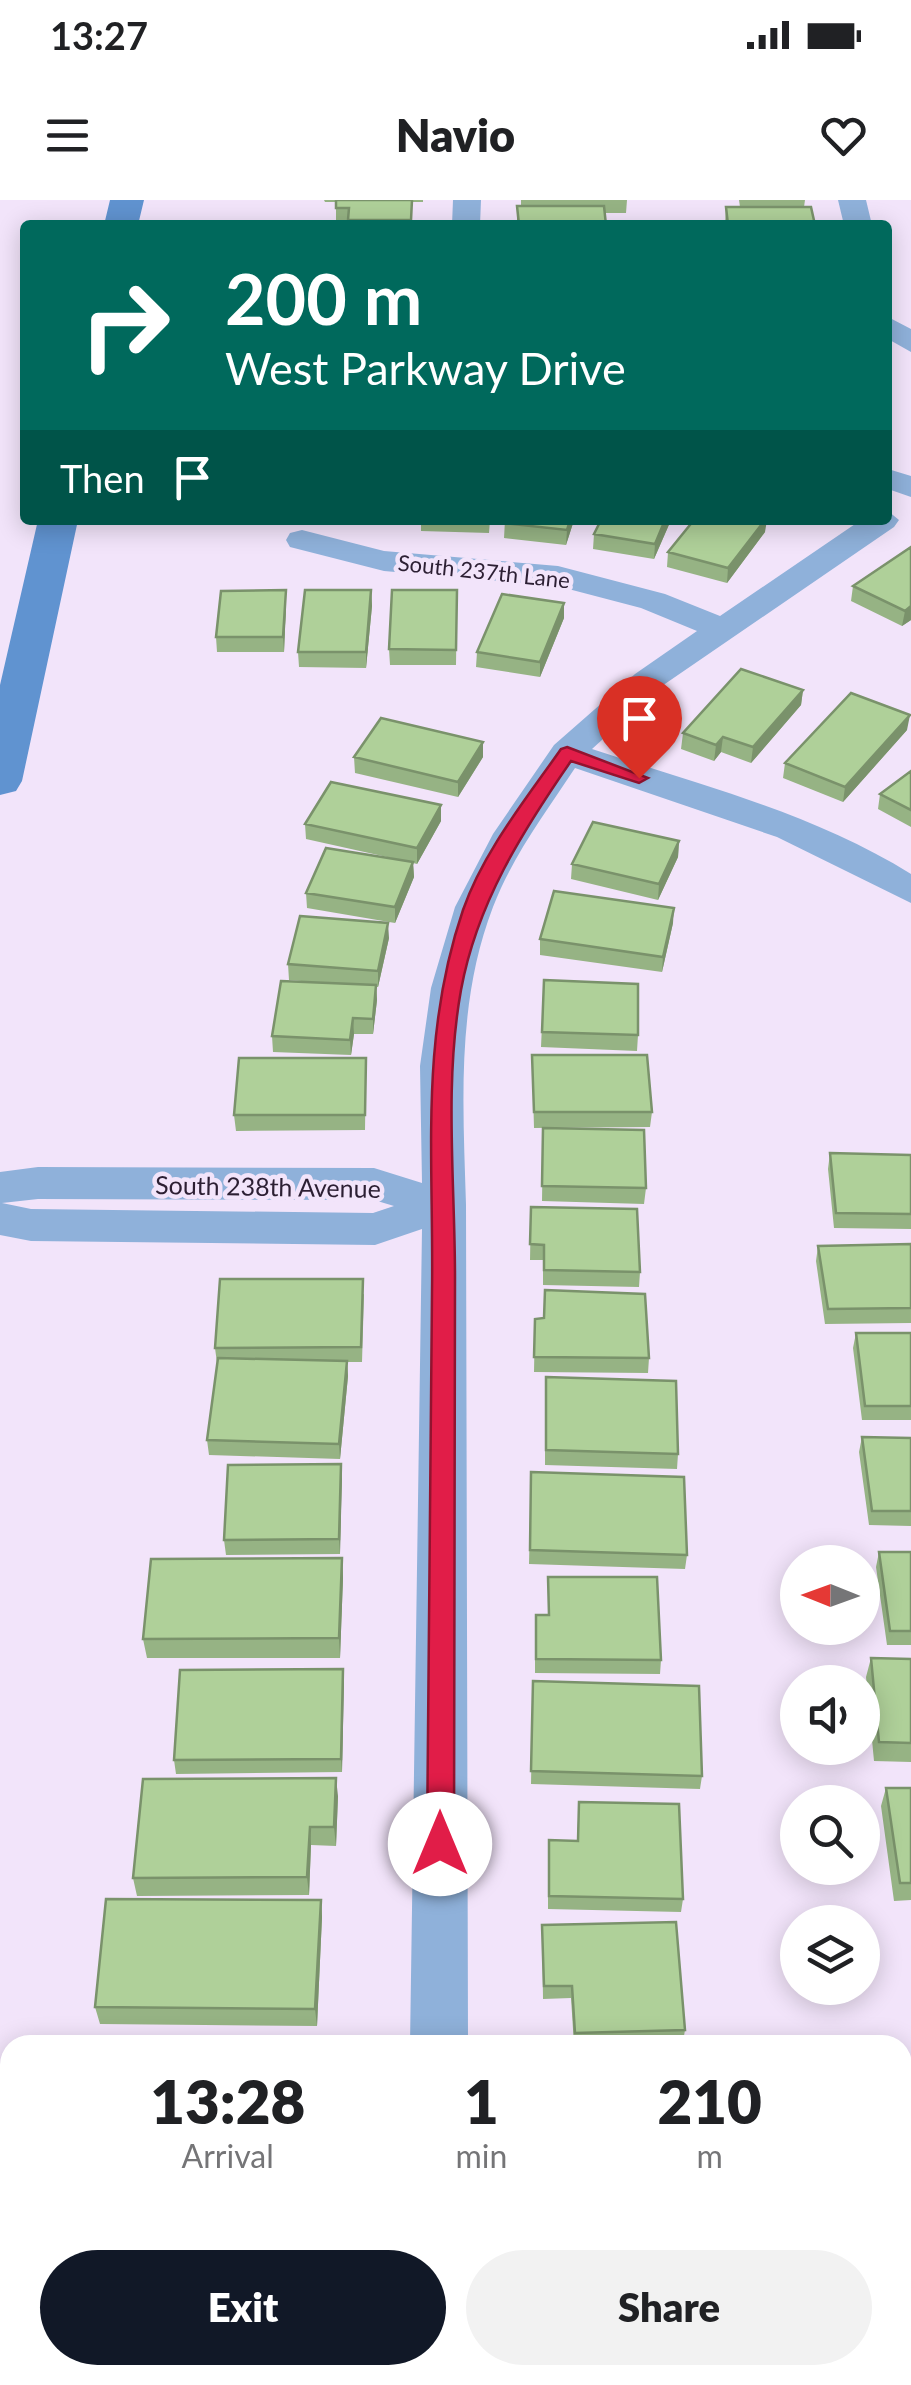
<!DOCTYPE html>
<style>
body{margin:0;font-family:Lato,sans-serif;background:#f2f2f2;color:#202124;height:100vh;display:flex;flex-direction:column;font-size:38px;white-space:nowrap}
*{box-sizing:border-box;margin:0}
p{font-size:32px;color:#757577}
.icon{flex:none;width:55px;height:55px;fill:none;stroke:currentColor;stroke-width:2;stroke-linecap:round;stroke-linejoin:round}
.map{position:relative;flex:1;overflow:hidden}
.side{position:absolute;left:0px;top:1835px;width:912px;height:350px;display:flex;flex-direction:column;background:#fff;border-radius:30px 30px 0 0;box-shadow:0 5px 25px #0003}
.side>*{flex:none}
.guide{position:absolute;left:20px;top:20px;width:872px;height:305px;border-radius:10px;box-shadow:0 5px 25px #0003;background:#00695c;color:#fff;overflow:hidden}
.needle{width:65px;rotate:271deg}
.buttons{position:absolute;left:780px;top:1345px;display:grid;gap:20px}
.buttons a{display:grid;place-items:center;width:100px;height:100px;border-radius:50%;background:#fff;box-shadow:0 5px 25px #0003;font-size:50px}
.pin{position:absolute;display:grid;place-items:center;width:85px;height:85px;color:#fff;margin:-102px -42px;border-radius:50% 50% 50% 0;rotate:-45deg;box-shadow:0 0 10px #0007}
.pin .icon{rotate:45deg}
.me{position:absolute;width:110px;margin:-55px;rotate:0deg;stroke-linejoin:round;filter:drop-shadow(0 0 8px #0008)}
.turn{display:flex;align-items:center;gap:35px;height:210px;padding:0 40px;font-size:45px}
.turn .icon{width:130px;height:130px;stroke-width:2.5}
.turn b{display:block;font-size:70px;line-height:85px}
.then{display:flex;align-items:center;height:95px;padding:0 40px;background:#0003;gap:20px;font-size:38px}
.eta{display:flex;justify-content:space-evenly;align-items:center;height:170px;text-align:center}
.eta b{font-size:60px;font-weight:800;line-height:70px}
.primary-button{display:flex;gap:20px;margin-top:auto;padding:20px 40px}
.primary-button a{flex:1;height:115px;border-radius:60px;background:#111827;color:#fff;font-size:40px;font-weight:800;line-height:115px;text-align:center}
.primary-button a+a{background:#f2f2f2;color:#202124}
.status{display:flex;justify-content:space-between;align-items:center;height:70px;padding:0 50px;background:#fff;direction:ltr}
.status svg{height:28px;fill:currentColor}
header{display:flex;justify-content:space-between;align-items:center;height:130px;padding:0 40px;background:#fff;font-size:45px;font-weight:800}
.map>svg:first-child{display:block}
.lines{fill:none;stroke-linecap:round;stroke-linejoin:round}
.street{fill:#8fb1da;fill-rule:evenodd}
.secondary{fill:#6093d0;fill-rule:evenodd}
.wall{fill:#96b384}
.shaded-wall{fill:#7a926b}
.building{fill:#afd099;stroke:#7a926b;stroke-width:2.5}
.route{fill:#e11d48;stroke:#92132f;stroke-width:2.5}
.labels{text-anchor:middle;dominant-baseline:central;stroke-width:9;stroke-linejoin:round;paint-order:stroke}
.far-street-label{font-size:22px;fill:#2c1f33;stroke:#f2e4fa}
.street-label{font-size:25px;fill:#2c1f33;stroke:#f2e4fa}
</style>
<div class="status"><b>13:27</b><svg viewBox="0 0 49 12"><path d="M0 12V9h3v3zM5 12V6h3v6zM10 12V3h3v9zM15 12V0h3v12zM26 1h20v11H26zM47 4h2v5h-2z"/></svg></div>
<header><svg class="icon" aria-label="menu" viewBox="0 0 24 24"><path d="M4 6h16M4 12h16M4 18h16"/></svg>Navio<svg class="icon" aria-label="heart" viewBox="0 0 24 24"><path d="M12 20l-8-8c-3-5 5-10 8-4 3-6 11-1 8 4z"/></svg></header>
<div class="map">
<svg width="911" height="2185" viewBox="0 0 911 2185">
<rect width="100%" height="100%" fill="#f2e4fa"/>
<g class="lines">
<path class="street" d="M 453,0 L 481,0 L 480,25 L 452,25 Z
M 838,0 L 866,0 L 872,25 L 844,25 Z
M 888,117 L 911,129 L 911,152 L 888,139 Z
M 888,269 L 911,276 L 911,297 L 888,289 Z
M 888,311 L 899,320 L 894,327 L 659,488 L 592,549 C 700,585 813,613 911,674 L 911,703 L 777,637 L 575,568 C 546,612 512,657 493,707 C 456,803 463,904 466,1005 L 468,1845 L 410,1845 L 422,1029 L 375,1045 L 31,1041 L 0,1035 L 0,972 L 38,967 L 374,968 L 422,983 L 420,866 L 431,788 L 455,707 L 493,634 L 554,545 L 635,474 L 697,431 L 641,408 L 557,386 L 384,371 L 290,347 L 286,340 L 290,333 L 302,330 L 384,351 L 558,366 L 665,394 L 720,416 L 861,320 L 888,320 ZM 38,999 L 374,1000 L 394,1006 L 373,1013 L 31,1009 L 2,1003 Z
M 902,1911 L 911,1911 L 911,1969 L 902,1969 Z"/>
<path class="secondary" d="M 110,0 L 144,0 L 138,25 L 104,25 Z
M 38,320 L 78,320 L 22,581 L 16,591 L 0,595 L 0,485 Z"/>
</g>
<path class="wall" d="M 324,0 L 423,0 L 423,2 L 412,2 L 412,25 L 348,25 L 348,22 L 336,22 L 336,2 L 325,2 Z
M 521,0 L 627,0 L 626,13 L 605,13 L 606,25 L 517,25 L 517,6 L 521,6 Z
M 739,0 L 805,0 L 804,7 L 815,25 L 725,25 L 726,7 L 740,7 Z
M 421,320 L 490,320 L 489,333 L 421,331 Z
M 505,320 L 574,320 L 566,345 L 504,338 Z
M 601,320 L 671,320 L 654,359 L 593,349 L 594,334 Z
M 765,332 L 727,383 L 667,367 L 668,352 Z
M 911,347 L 911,420 L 902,426 L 851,401 L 853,386 Z
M 286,390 L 286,406 L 284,452 L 217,452 L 216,437 Z
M 371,390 L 372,406 L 366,468 L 299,467 L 298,452 Z
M 457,390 L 456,465 L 390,465 L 389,449 Z
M 564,403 L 564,418 L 540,477 L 476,467 L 477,452 Z
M 803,490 L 801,505 L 751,563 L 721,552 L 714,561 L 681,549 L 683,533 Z
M 907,530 L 843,602 L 783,578 L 785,563 Z
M 483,542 L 483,557 L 458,597 L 355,573 L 354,557 Z
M 911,571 L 911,627 L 878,609 L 880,594 Z
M 441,621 L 417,664 L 413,663 L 414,677 L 395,723 L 307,708 L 306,693 L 396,659 L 306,639 L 305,624 Z
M 679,641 L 678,657 L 658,700 L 571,679 L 572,664 Z
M 673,723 L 662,772 L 540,755 L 540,739 Z
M 389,738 L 378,787 L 376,787 L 377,800 L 373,834 L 354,834 L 351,855 L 273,852 L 272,836 L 326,783 L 289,780 L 288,764 Z
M 544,780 L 638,835 L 637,851 L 541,847 Z
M 532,855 L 652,912 L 650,927 L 534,928 Z
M 366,858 L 365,930 L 236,931 L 234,915 Z
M 543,928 L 646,988 L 644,1004 L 542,1001 Z
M 830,953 L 911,955 L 911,1029 L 834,1028 L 828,969 Z
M 531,1007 L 640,1072 L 639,1087 L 543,1085 L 543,1060 L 530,1060 Z
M 911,1044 L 911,1123 L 825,1124 L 816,1061 L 818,1046 Z
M 364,1094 L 362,1162 L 347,1162 L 348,1176 L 340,1259 L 209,1255 L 207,1240 L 217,1163 L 215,1148 Z
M 535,1119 L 649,1158 L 648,1173 L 534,1172 Z
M 856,1133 L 911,1133 L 911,1220 L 862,1220 L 853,1148 Z
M 545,1192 L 678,1254 L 677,1269 L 545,1265 Z
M 862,1237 L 911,1238 L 911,1326 L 869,1325 L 859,1252 Z
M 341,1264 L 340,1354 L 226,1355 L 224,1340 Z
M 531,1272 L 687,1355 L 685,1369 L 529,1364 Z
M 879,1352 L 911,1352 L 911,1445 L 887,1445 L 876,1367 Z
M 342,1358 L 343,1378 L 340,1458 L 147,1458 L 143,1439 Z
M 548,1377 L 661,1460 L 660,1474 L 535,1473 L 535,1429 L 548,1415 Z
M 871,1458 L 911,1459 L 911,1562 L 874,1561 L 866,1477 Z
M 343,1469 L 342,1572 L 176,1574 L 174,1560 Z
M 533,1481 L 702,1576 L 700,1589 L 531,1584 Z
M 886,1588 L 911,1588 L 911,1700 L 894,1701 L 881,1606 Z
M 338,1596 L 336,1646 L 311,1645 L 309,1695 L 137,1696 L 133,1678 Z
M 579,1602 L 683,1699 L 681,1712 L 548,1709 L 548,1654 L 577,1641 Z
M 321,1700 L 322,1717 L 317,1826 L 100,1824 L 95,1807 Z
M 542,1725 L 685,1830 L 683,1842 L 574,1845 L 571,1798 L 543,1799 Z
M 329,2175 L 366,2175 L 361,2185 L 345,2185 Z
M 775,2175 L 900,2175 L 901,2185 L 776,2185 Z"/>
<path class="shaded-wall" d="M 570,320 L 574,320 L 566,345 L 567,330 Z
M 665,320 L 671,320 L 654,359 L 655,344 Z
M 765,320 L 767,320 L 765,332 L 727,383 L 728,368 Z
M 286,390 L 286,406 L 284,452 L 283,437 Z
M 371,390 L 372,406 L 366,468 L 366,452 Z
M 564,403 L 564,418 L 540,477 L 540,462 Z
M 911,406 L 911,420 L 902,426 L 905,411 Z
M 803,490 L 801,505 L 751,563 L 753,547 Z
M 910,515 L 907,530 L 843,602 L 845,587 Z
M 723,537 L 721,552 L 714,561 L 716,545 Z
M 483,542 L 483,557 L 458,597 L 458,582 Z
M 441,605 L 441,621 L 417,664 L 417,648 Z
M 679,641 L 678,657 L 658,700 L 659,684 Z
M 413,662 L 414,677 L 395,723 L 395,707 Z
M 674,708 L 673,723 L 662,772 L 663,757 Z
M 388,723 L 389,738 L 378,787 L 378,771 Z
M 376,785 L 377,800 L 373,834 L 373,819 Z
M 353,818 L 354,834 L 351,855 L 350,840 Z
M 347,1161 L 348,1176 L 340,1259 L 339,1244 Z
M 341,1264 L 342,1279 L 340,1354 L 339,1339 Z
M 342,1358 L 343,1378 L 340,1458 L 339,1438 Z
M 343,1469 L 344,1483 L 342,1572 L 341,1559 Z
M 336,1578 L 338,1596 L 336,1646 L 334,1627 Z
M 310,1627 L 311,1645 L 309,1695 L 307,1677 Z
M 321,1700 L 322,1717 L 317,1826 L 315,1809 Z
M 360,2175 L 366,2175 L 361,2185 L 356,2185 L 356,2182 Z"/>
<path class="building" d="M 336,0 L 412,0 L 411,20 L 348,20 L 349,8 L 336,8 Z
M 517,6 L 604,6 L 606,25 L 519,25 Z
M 726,7 L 811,7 L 815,25 L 728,25 Z
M 505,320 L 570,320 L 567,330 L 504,323 Z
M 601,320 L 665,320 L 655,344 L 594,334 Z
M 694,320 L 765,320 L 728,368 L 668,352 Z
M 911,347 L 911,406 L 905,411 L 853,386 Z
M 286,390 L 283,437 L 216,437 L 221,391 Z
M 305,390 L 371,390 L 366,452 L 298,452 Z
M 392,390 L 457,390 L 456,450 L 389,449 Z
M 502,394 L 564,403 L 540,462 L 477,452 Z
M 741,469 L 803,490 L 753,547 L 723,537 L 716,545 L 683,533 Z
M 851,493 L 910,515 L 845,587 L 785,563 Z
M 381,518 L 483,542 L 458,582 L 354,557 Z
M 911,571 L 911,610 L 880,594 Z
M 331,582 L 441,605 L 417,648 L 305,624 Z
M 593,622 L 679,641 L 659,684 L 572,664 Z
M 326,648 L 413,662 L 395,707 L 306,693 Z
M 554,691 L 674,708 L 663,757 L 540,739 Z
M 300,716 L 388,723 L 378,771 L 288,764 Z
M 544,780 L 638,784 L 638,835 L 542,832 Z
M 281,781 L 376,785 L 373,819 L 353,818 L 350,840 L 272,836 Z
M 532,855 L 647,855 L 652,912 L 534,912 Z
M 239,858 L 366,858 L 365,915 L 234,915 Z
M 543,928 L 644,930 L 646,988 L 542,986 Z
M 830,953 L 911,955 L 911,1014 L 836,1013 Z
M 531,1007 L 637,1009 L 640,1072 L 544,1070 L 544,1045 L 530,1044 Z
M 911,1044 L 911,1108 L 828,1109 L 818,1046 Z
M 220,1079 L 363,1079 L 361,1147 L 215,1148 Z
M 545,1090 L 645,1094 L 649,1158 L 534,1157 L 535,1119 L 544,1118 Z
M 856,1133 L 911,1133 L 911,1206 L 865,1206 Z
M 218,1158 L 347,1161 L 339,1244 L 207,1240 Z
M 546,1177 L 676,1181 L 678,1254 L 546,1250 Z
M 862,1237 L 911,1238 L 911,1311 L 872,1311 Z
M 341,1264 L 339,1339 L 224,1340 L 228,1265 Z
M 531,1272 L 684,1277 L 687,1355 L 530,1350 Z
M 879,1352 L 911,1352 L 911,1431 L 890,1431 Z
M 342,1358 L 339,1438 L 143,1439 L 151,1359 Z
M 548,1377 L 657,1377 L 661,1460 L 536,1459 L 536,1415 L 549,1415 Z
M 871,1458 L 911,1459 L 911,1543 L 879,1542 Z
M 343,1469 L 341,1559 L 174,1560 L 180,1470 Z
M 533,1481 L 699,1486 L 702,1576 L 531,1571 Z
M 336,1578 L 334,1627 L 310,1627 L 307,1677 L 133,1678 L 143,1579 Z
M 886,1588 L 911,1588 L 911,1683 L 900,1683 Z
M 579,1602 L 679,1604 L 683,1699 L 549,1696 L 549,1640 L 578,1641 Z
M 106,1699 L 321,1700 L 315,1809 L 95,1807 Z
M 676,1722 L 685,1830 L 575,1833 L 572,1786 L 544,1786 L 542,1725 Z
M 344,2175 L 360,2175 L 356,2182 Z
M 458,2175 L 577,2175 L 576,2185 L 457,2185 Z
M 620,2175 L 743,2175 L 744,2185 L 620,2185 Z
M 779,2175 L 900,2175 L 901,2185 L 780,2185 Z"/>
<path class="route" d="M 567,547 L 648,578 L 639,583 L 571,561 C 522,632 477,703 461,790 C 444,884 455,982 455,1077 C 455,1266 454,1455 454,1644 L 450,1653 L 440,1656 L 431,1653 L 427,1644 C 428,1460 430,1276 432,1092 C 434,959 419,839 463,710 C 483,652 526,599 561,549 Z"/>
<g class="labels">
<g class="far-street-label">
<text transform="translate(484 371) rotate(6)">South 237th Lane</text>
</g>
<g class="street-label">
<text transform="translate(268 986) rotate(1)">South 238th Avenue</text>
</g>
</g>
</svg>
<div class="buttons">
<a><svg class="needle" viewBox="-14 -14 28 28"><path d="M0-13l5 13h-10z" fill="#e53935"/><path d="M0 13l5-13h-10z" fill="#757577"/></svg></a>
<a><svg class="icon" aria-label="sound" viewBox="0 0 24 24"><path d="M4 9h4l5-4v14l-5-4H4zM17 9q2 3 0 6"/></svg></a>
<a><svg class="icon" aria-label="search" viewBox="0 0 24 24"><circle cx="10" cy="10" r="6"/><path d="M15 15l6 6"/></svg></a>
<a><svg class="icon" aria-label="layers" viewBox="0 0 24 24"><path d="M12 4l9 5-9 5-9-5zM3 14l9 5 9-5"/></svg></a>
</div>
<div class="pin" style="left:639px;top:578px;background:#d93025"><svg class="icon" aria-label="arrive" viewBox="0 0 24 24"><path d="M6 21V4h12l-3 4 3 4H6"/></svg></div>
<svg class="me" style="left:440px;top:1644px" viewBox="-20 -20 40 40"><circle r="19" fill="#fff"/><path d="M0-13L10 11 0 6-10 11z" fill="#e11d48"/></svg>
<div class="guide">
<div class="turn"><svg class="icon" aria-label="right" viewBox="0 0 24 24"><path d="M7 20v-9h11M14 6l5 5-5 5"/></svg><div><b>200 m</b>West Parkway Drive</div></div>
<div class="then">Then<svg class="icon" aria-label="arrive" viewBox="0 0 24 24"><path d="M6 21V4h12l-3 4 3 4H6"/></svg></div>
</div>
<section class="side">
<div class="eta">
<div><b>13:28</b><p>Arrival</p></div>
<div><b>1</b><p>min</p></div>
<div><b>210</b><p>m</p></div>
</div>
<div class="primary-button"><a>Exit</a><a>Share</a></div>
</section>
</div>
